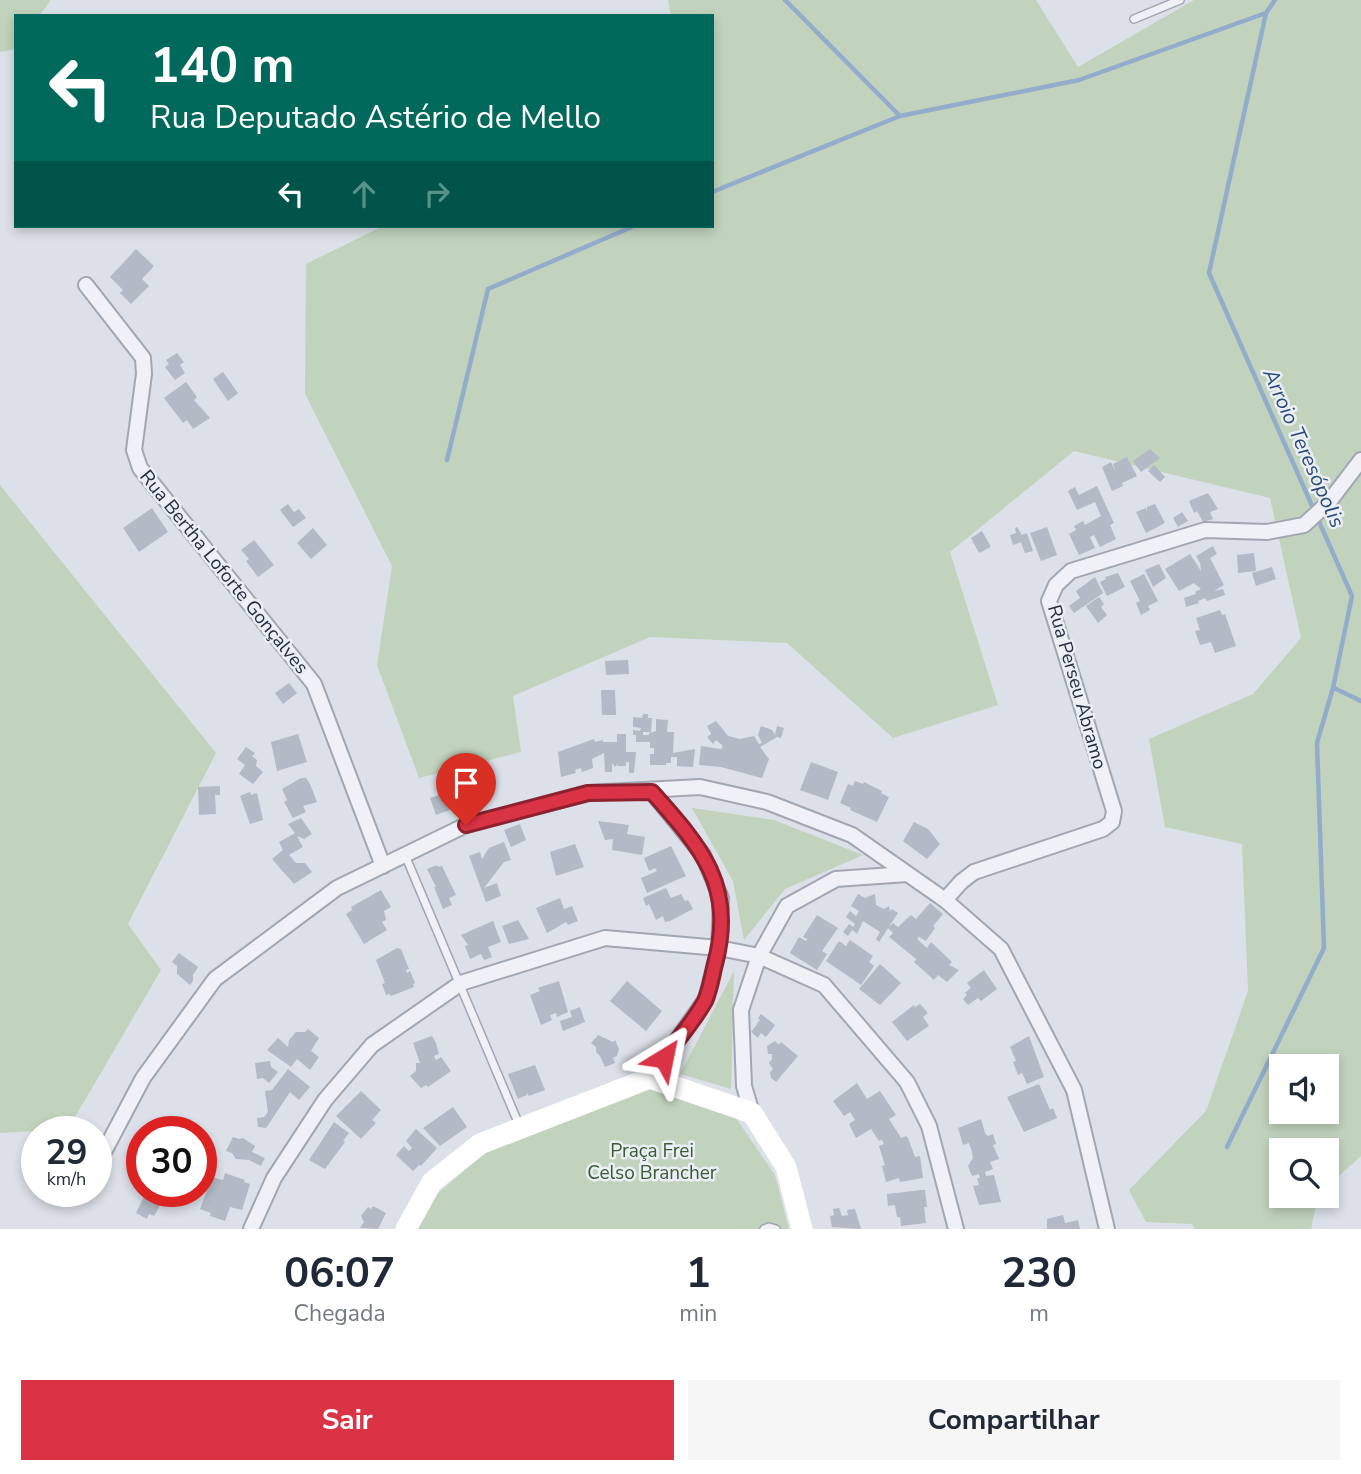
<!DOCTYPE html>
<html lang="pt">
<meta charset="utf-8">
<style>
body{margin:0;font-family:"Nunito Sans",sans-serif;background:#f6f6f7;color:#1f2937;height:100vh;display:flex;flex-direction:column;font-size:26px;white-space:nowrap}
*{box-sizing:border-box;margin:0}
p{font-size:23px;color:#747a83}
.icon{flex:none;width:38px;height:38px;fill:none;stroke:currentColor;stroke-width:2;stroke-linecap:round;stroke-linejoin:round}
.map{position:relative;height:1229px;overflow:hidden}
.panel{display:flex;flex-direction:column;background:#fff;flex:1}
.panel>*{flex:none}
.top-card{position:absolute;left:14px;top:14px;width:700px;height:214px;border-radius:0px;box-shadow:0 4px 10px #0003;background:#00695c;color:#fff;overflow:hidden}
.controls{position:absolute;left:1269px;top:1054px;display:grid;gap:14px}
.controls a{display:grid;place-items:center;width:70px;height:70px;border-radius:0px;background:#fff;box-shadow:0 4px 10px #0003;font-size:35px}
.speed{position:absolute;left:21px;top:1116px;display:flex;gap:14px;font-size:35px;font-weight:700;text-align:center}
.speed>*{display:grid;place-content:center;width:91px;height:91px;border-radius:50%;background:#fff;box-shadow:0 4px 10px #0003;line-height:1}
.speed small{font-size:18px;font-weight:400}
.speed .limit{border:10px solid #d22;background:#fff;color:#111}
.pin{position:absolute;display:grid;place-items:center;width:60px;height:60px;color:#fff;margin:-72px -30px;border-radius:50% 50% 50% 0;rotate:-45deg;box-shadow:0 0 7px #0007}
.pin .icon{rotate:45deg}
.me{position:absolute;width:77px;margin:-38px;rotate:35deg;stroke-linejoin:round;filter:drop-shadow(0 0 5px #0008)}
.turn{display:flex;align-items:center;gap:24px;height:147px;padding:0 21px;font-size:32px}
.turn .icon{width:91px;height:91px;stroke-width:2.5}
.turn b{display:block;font-size:49px;line-height:60px}
.lanes{display:flex;align-items:center;height:66px;padding:0 21px;background:#0003;justify-content:center;gap:35px;direction:ltr}
.lanes .off{opacity:.35}
.eta{display:flex;justify-content:space-evenly;align-items:center;height:119px;text-align:center}
.eta b{font-size:42px;font-weight:700;line-height:49px}
.cta{display:flex;gap:14px;margin-top:auto;padding:14px 21px}
.cta a{flex:1;height:80px;border-radius:0px;background:#db3346;color:#fff;font-size:28px;font-weight:700;line-height:80px;text-align:center}
.cta a+a{background:#f6f6f7;color:#1f2937}
.map>svg:first-child{display:block}
.green{fill:#c1d3bc;fill-rule:evenodd}
.lines{fill:none;stroke-linecap:round;stroke-linejoin:round}
.stream{stroke:#93accc;stroke-width:4.5}
.building{fill:#b3b9c5}
.lane-casing{stroke:#a1a7b2;stroke-width:10}
.street-casing{stroke:#a1a7b2;stroke-width:18}
.lane{stroke:#eff1f6;stroke-width:7}
.street{stroke:#eff1f6;stroke-width:14}
.secondary{stroke:#fff;stroke-width:21}
.route-casing{stroke:#8e212e;stroke-width:18}
.route{stroke:#db3346;stroke-width:12}
.labels{text-anchor:middle;dominant-baseline:central;stroke-width:5;stroke-linejoin:round;paint-order:stroke}
.street-label{font-size:19px;fill:#242d3f;stroke:#ebeff5}
.park-label{font-size:19px;fill:#375c30;stroke:#ebeff5}
.water-label{font-size:21px;font-style:italic;fill:#2b4a77;stroke:#ebeff5}
</style>
<div class="map">
<svg width="1361" height="1229" viewBox="0 0 1361 1229">
<rect width="100%" height="100%" fill="#dce0e8"/>
<path class="green" d="M 0,0 L 51,0 L 39,16 L 16,16 L 16,45 L 12,50 L 0,52 Z
M 668,0 L 1036,0 L 1078,67 L 1194,0 L 1361,0 L 1361,1156 L 1327,1187 L 1326,1150 L 1281,1150 L 1281,1195 L 1318,1195 L 1311,1229 L 1195,1229 L 1192,1224 L 1146,1222 L 1129,1190 L 1206,1111 L 1248,991 L 1242,844 L 1165,827 L 1149,739 L 1253,694 L 1301,638 L 1270,498 L 1074,451 L 950,552 L 998,705 L 893,738 L 787,643 L 650,637 L 513,696 L 521,752 L 419,778 L 377,665 L 392,566 L 305,394 L 306,264 L 383,226 L 712,226 L 712,16 L 671,16 ZM 1281,1066 L 1326,1066 L 1326,1111 L 1281,1111 Z
M 0,485 L 216,753 L 128,924 L 161,970 L 68,1129 L 0,1133 Z
M 692,808 L 774,820 L 863,855 L 785,889 L 744,940 L 733,881 Z
M 734,971 L 731,1089 L 680,1074 Z
M 647,1088 L 736,1118 L 775,1175 L 789,1229 L 417,1229 L 431,1199 L 485,1153 Z"/>
<g class="lines">
<path class="stream" d="M 785,0 L 900,116
M 712,192 L 900,116 L 1079,80 L 1266,13
M 447,460 L 488,289 L 634,226
M 1334,688 L 1361,701
M 1227,1147 L 1324,948 L 1317,743 L 1333,688 L 1352,596 L 1209,273 L 1266,13 L 1275,0"/>
</g>
<path class="building" d="M 136,249 L 154,266 L 142,279 L 149,286 L 131,304 L 120,293 L 123,290 L 110,277 Z
M 177,353 L 184,362 L 180,365 L 185,373 L 175,380 L 165,367 L 169,364 L 166,360 Z
M 223,372 L 238,393 L 228,401 L 213,379 Z
M 186,382 L 197,397 L 194,400 L 210,418 L 193,429 L 187,420 L 183,423 L 164,398 Z
M 1150,449 L 1160,458 L 1141,472 L 1133,461 Z
M 1127,457 L 1137,476 L 1122,483 L 1123,486 L 1112,491 L 1102,467 L 1111,462 L 1116,473 L 1113,464 Z
M 1154,465 L 1165,477 L 1160,482 L 1148,471 Z
M 1097,486 L 1114,523 L 1110,525 L 1116,539 L 1100,547 L 1094,535 L 1090,537 L 1095,548 L 1079,555 L 1069,534 L 1076,530 L 1074,526 L 1083,521 L 1085,525 L 1101,516 L 1095,502 L 1077,510 L 1068,491 L 1075,487 L 1079,495 Z
M 1208,493 L 1218,509 L 1210,512 L 1213,519 L 1203,522 L 1197,511 L 1194,513 L 1189,501 Z
M 288,504 L 294,512 L 299,509 L 306,518 L 293,527 L 280,510 Z
M 1155,504 L 1165,523 L 1146,533 L 1136,512 L 1146,508 L 1147,512 L 1147,507 Z
M 152,508 L 168,532 L 139,552 L 123,528 Z
M 1182,512 L 1188,521 L 1178,527 L 1173,518 Z
M 1017,527 L 1022,535 L 1027,533 L 1033,551 L 1025,553 L 1021,542 L 1013,545 L 1010,535 L 1016,533 L 1015,528 Z
M 1047,527 L 1057,555 L 1041,561 L 1030,533 Z
M 313,528 L 327,545 L 311,559 L 297,543 Z
M 982,531 L 991,547 L 979,553 L 971,538 Z
M 254,540 L 274,565 L 258,577 L 246,561 L 249,559 L 241,550 Z
M 1213,546 L 1217,554 L 1210,558 L 1224,585 L 1214,591 L 1223,589 L 1225,595 L 1207,601 L 1205,598 L 1198,601 L 1199,603 L 1186,607 L 1184,598 L 1196,594 L 1195,592 L 1201,589 L 1194,583 L 1179,591 L 1165,569 L 1190,554 L 1201,571 L 1200,563 L 1196,556 Z
M 1254,553 L 1256,571 L 1238,573 L 1237,555 Z
M 1159,564 L 1166,578 L 1153,587 L 1145,570 Z
M 1272,567 L 1276,579 L 1256,586 L 1252,573 Z
M 1118,573 L 1125,587 L 1107,596 L 1100,582 L 1106,579 L 1105,577 Z
M 1144,574 L 1158,601 L 1148,606 L 1150,610 L 1141,615 L 1136,603 L 1140,601 L 1130,581 Z
M 1095,577 L 1103,593 L 1074,613 L 1069,606 L 1080,598 L 1076,591 Z
M 1099,597 L 1104,604 L 1101,607 L 1107,615 L 1098,623 L 1086,606 Z
M 1220,610 L 1222,615 L 1225,614 L 1236,646 L 1215,653 L 1211,642 L 1200,645 L 1195,631 L 1200,630 L 1196,618 Z
M 628,660 L 629,674 L 606,675 L 605,661 Z
M 289,683 L 297,693 L 283,704 L 275,693 Z
M 601,690 L 615,690 L 616,715 L 602,715 Z
M 643,714 L 648,714 L 648,718 L 652,718 L 651,732 L 643,732 L 643,735 L 649,735 L 649,733 L 656,731 L 656,719 L 668,720 L 667,732 L 674,732 L 673,753 L 695,749 L 693,767 L 677,766 L 677,757 L 671,757 L 671,763 L 666,763 L 666,765 L 650,765 L 650,754 L 654,754 L 654,748 L 650,748 L 650,742 L 636,742 L 636,735 L 633,735 L 633,730 L 640,731 L 641,728 L 633,727 L 633,717 L 642,718 Z
M 716,721 L 728,736 L 740,739 L 754,736 L 759,744 L 762,743 L 758,735 L 761,726 L 772,730 L 775,735 L 777,726 L 784,728 L 781,738 L 777,737 L 760,747 L 769,759 L 762,778 L 721,767 L 699,765 L 701,746 L 721,749 L 723,746 L 716,740 L 713,744 L 707,737 L 711,734 L 707,726 Z
M 298,734 L 307,762 L 277,771 L 271,742 Z
M 617,734 L 626,734 L 626,752 L 636,752 L 634,773 L 629,773 L 629,762 L 626,762 L 626,766 L 618,766 L 618,764 L 615,767 L 612,763 L 612,772 L 605,772 L 604,753 L 592,759 L 593,768 L 582,772 L 581,768 L 575,770 L 576,773 L 561,777 L 558,752 L 594,739 L 595,742 L 603,740 L 603,742 L 617,742 Z
M 246,747 L 255,753 L 252,756 L 257,760 L 256,766 L 263,772 L 253,784 L 239,774 L 245,765 L 237,759 Z
M 811,762 L 838,772 L 828,800 L 800,790 Z
M 301,778 L 306,778 L 310,784 L 317,802 L 303,806 L 306,812 L 293,818 L 284,802 L 287,800 L 282,789 Z
M 855,781 L 863,784 L 864,782 L 882,791 L 881,793 L 889,797 L 877,822 L 850,810 L 851,808 L 840,803 L 848,784 L 853,786 Z
M 220,786 L 220,795 L 215,795 L 216,814 L 199,815 L 198,787 Z
M 250,792 L 251,795 L 257,793 L 263,820 L 250,824 L 240,796 Z
M 445,793 L 450,810 L 436,815 L 430,798 Z
M 301,818 L 312,834 L 304,839 L 297,836 L 303,847 L 289,855 L 296,863 L 305,863 L 312,872 L 294,884 L 272,859 L 283,850 L 279,842 L 295,833 L 288,824 Z
M 598,821 L 629,825 L 627,834 L 645,837 L 642,855 L 612,850 L 613,839 L 605,840 Z
M 914,822 L 928,829 L 940,844 L 927,859 L 903,841 Z
M 520,824 L 526,840 L 511,847 L 504,830 Z
M 504,842 L 511,860 L 504,862 L 484,888 L 497,883 L 501,896 L 486,902 L 469,856 L 480,852 L 482,859 L 489,848 Z
M 575,844 L 584,867 L 556,876 L 550,852 Z
M 671,846 L 686,876 L 647,893 L 641,878 L 657,871 L 655,868 L 649,871 L 644,858 Z
M 437,865 L 438,867 L 442,866 L 456,895 L 449,898 L 452,905 L 443,909 L 434,887 L 436,887 L 427,869 Z
M 666,888 L 671,898 L 681,894 L 685,901 L 688,900 L 693,909 L 670,921 L 665,922 L 663,916 L 656,920 L 649,904 L 646,906 L 643,898 Z
M 381,890 L 391,907 L 384,911 L 386,920 L 382,922 L 387,930 L 364,944 L 346,914 L 352,910 L 351,907 Z
M 858,894 L 865,898 L 875,894 L 876,905 L 884,909 L 889,906 L 890,911 L 892,909 L 898,913 L 879,942 L 876,939 L 880,932 L 863,921 L 857,934 L 852,930 L 848,936 L 843,932 L 849,924 L 853,927 L 855,924 L 846,917 L 850,911 L 856,916 L 859,911 L 851,906 Z
M 560,898 L 564,909 L 572,906 L 578,921 L 568,925 L 566,922 L 547,933 L 536,908 Z
M 930,903 L 943,914 L 933,926 L 935,928 L 926,941 L 919,937 L 917,939 L 927,948 L 931,942 L 952,962 L 949,965 L 959,970 L 947,982 L 938,975 L 934,980 L 914,962 L 916,959 L 889,937 L 893,933 L 888,928 L 893,923 L 898,927 L 911,915 L 916,919 Z
M 817,915 L 838,928 L 822,951 L 827,954 L 817,970 L 790,953 L 799,937 L 806,941 L 807,939 L 803,937 Z
M 518,920 L 529,939 L 509,944 L 502,926 Z
M 493,921 L 501,942 L 488,947 L 492,957 L 484,960 L 481,954 L 470,959 L 465,946 L 468,945 L 461,935 Z
M 850,940 L 873,956 L 869,962 L 874,966 L 861,985 L 826,961 L 839,941 L 846,946 Z
M 397,948 L 401,949 L 409,969 L 406,970 L 407,973 L 410,971 L 415,983 L 413,984 L 414,987 L 391,996 L 389,994 L 386,995 L 382,984 L 385,983 L 376,960 Z
M 179,953 L 198,967 L 193,975 L 193,981 L 190,985 L 177,974 L 177,966 L 172,962 Z
M 880,964 L 901,983 L 880,1005 L 859,989 Z
M 984,970 L 997,989 L 981,1001 L 978,998 L 968,1005 L 963,999 L 967,995 L 965,993 L 971,988 L 967,983 Z
M 559,981 L 568,1012 L 557,1017 L 556,1013 L 550,1015 L 552,1020 L 541,1025 L 530,995 L 540,991 L 538,988 Z
M 627,981 L 662,1011 L 646,1031 L 610,1001 Z
M 920,1004 L 928,1013 L 923,1017 L 929,1026 L 907,1041 L 892,1022 L 914,1005 L 915,1007 Z
M 580,1007 L 585,1022 L 563,1031 L 560,1021 L 572,1017 L 570,1011 Z
M 761,1014 L 775,1025 L 766,1037 L 761,1033 L 758,1038 L 751,1032 L 760,1020 L 758,1018 Z
M 308,1029 L 319,1038 L 311,1051 L 319,1057 L 310,1070 L 297,1059 L 291,1067 L 267,1050 L 278,1038 L 288,1047 L 289,1040 L 296,1032 L 305,1032 Z
M 598,1035 L 613,1042 L 615,1040 L 619,1049 L 617,1056 L 613,1058 L 615,1063 L 605,1067 L 600,1056 L 596,1052 L 596,1047 L 591,1043 Z
M 432,1036 L 436,1043 L 439,1054 L 434,1056 L 436,1060 L 441,1057 L 451,1071 L 428,1087 L 426,1085 L 421,1088 L 410,1076 L 416,1071 L 416,1063 L 420,1063 L 413,1043 Z
M 1029,1036 L 1044,1077 L 1027,1084 L 1022,1073 L 1018,1075 L 1013,1062 L 1016,1061 L 1010,1047 Z
M 775,1041 L 779,1045 L 781,1042 L 798,1056 L 776,1082 L 771,1078 L 770,1072 L 773,1069 L 769,1063 L 772,1059 L 772,1054 L 768,1054 L 767,1046 Z
M 270,1061 L 271,1067 L 278,1072 L 269,1083 L 263,1078 L 257,1079 L 255,1063 Z
M 535,1065 L 545,1090 L 529,1096 L 527,1093 L 527,1095 L 518,1099 L 508,1074 Z
M 288,1069 L 310,1087 L 299,1100 L 290,1092 L 266,1128 L 258,1127 L 257,1118 L 264,1117 L 268,1112 L 265,1091 L 272,1090 Z
M 857,1083 L 867,1099 L 880,1091 L 896,1115 L 889,1119 L 901,1138 L 906,1136 L 908,1138 L 915,1157 L 920,1156 L 923,1178 L 900,1182 L 899,1178 L 886,1182 L 882,1166 L 885,1165 L 879,1146 L 884,1144 L 882,1140 L 879,1141 L 871,1129 L 856,1138 L 849,1124 L 855,1120 L 850,1112 L 844,1116 L 833,1101 Z
M 1039,1084 L 1050,1110 L 1053,1108 L 1057,1118 L 1024,1132 L 1007,1097 Z
M 361,1091 L 381,1110 L 372,1120 L 376,1123 L 361,1139 L 336,1116 Z
M 453,1107 L 467,1127 L 440,1146 L 423,1128 Z
M 981,1119 L 985,1133 L 988,1136 L 993,1134 L 996,1144 L 993,1145 L 999,1159 L 990,1162 L 993,1169 L 985,1172 L 986,1176 L 994,1175 L 1001,1202 L 979,1205 L 973,1186 L 979,1185 L 977,1178 L 980,1178 L 979,1174 L 972,1176 L 968,1166 L 973,1158 L 972,1152 L 969,1143 L 963,1145 L 958,1128 Z
M 334,1122 L 349,1133 L 343,1141 L 345,1142 L 325,1169 L 309,1160 Z
M 416,1129 L 437,1148 L 421,1166 L 419,1165 L 413,1171 L 396,1155 L 404,1146 L 409,1151 L 412,1148 L 406,1141 Z
M 233,1137 L 239,1139 L 243,1138 L 255,1146 L 252,1152 L 265,1158 L 261,1166 L 249,1160 L 236,1159 L 232,1153 L 226,1151 Z
M 225,1173 L 245,1180 L 244,1182 L 250,1184 L 242,1210 L 230,1207 L 225,1221 L 210,1216 L 211,1213 L 200,1209 L 212,1177 L 223,1180 Z
M 921,1190 L 925,1190 L 927,1207 L 924,1207 L 926,1223 L 901,1226 L 900,1217 L 897,1217 L 895,1205 L 888,1206 L 887,1194 Z
M 146,1192 L 161,1192 L 158,1197 L 163,1200 L 154,1216 L 149,1214 L 147,1219 L 136,1213 Z
M 373,1206 L 386,1213 L 378,1229 L 360,1228 L 364,1222 L 361,1216 L 368,1207 L 371,1209 Z
M 839,1208 L 842,1216 L 848,1215 L 847,1210 L 855,1209 L 861,1229 L 832,1227 L 830,1216 L 834,1215 L 833,1209 Z
M 1063,1215 L 1065,1223 L 1078,1220 L 1080,1229 L 1047,1229 L 1047,1219 Z"/>
<g class="lines">
<g class="lane-casing">
<path id="lane" d="M 1134,19 L 1180,0
M 405,855 L 520,1127
M 764,1229 L 769,1227 L 776,1229"/>
</g>
<g class="street-casing">
<path id="street" d="M 86,285 L 143,358 L 144,374 L 134,450 L 140,468 L 314,684 L 383,866
M 945,900 L 961,882 L 974,872 L 1103,829 L 1112,822 L 1114,811 L 1049,601 L 1056,585 L 1071,571 L 1205,530 L 1267,532 L 1304,525 L 1329,502 L 1361,460
M 650,1078 L 706,999 L 719,948 L 721,898 L 703,855 L 652,792
M 752,1113 L 744,1086 L 741,1010 L 759,956 L 787,906 L 836,879 L 907,874
M 96,1167 L 143,1078 L 215,979 L 337,888 L 466,825 L 588,793 L 700,787 L 767,802 L 852,835 L 945,900 L 1001,949 L 1074,1090 L 1107,1229
M 251,1229 L 274,1178 L 325,1100 L 372,1045 L 461,983 L 605,938 L 719,948 L 759,956 L 824,985 L 907,1082 L 929,1126 L 956,1229"/>
</g>
<use href="#lane" class="lane"/>
<use href="#street" class="street"/>
<path class="secondary" d="M 406,1229 L 432,1182 L 480,1144 L 650,1078 L 752,1113 L 786,1167 L 802,1229"/>
</g>
<g class="lines">
<g class="route-casing">
<path id="route" d="M 466,825 L 588,793 L 652,792 C 701,847 736,886 715,964 C 712,976 710,990 705,1001 C 694,1021 677,1040 664,1058"/>
</g>
<use href="#route" class="route"/>
</g>
<g class="labels">
<g class="street-label">
<text transform="translate(224 572) rotate(51)">Rua Bertha Loforte Gonçalves</text>
<text transform="translate(1077 687) rotate(74)">Rua Perseu Abramo</text>
</g>
<g class="park-label">
<text x="652" y="1151">Praça Frei<tspan x="652" dy="22">Celso Brancher</tspan></text>
</g>
<g class="water-label">
<text transform="translate(1304 448) rotate(66)">Arroio Teresópolis</text>
</g>
</g>
</svg>
<div class="controls">
<a><svg class="icon" aria-label="sound" viewBox="0 0 24 24"><path d="M4 9h4l5-4v14l-5-4H4zM17 9q2 3 0 6"/></svg></a>
<a><svg class="icon" aria-label="search" viewBox="0 0 24 24"><circle cx="10" cy="10" r="6"/><path d="M15 15l6 6"/></svg></a>
</div>
<div class="speed"><div>29<small>km/h</small></div><div class="limit">30</div></div>
<div class="pin" style="left:466px;top:825px;background:#d93025"><svg class="icon" aria-label="arrive" viewBox="0 0 24 24"><path d="M6 21V4h12l-3 4 3 4H6"/></svg></div>
<svg class="me" style="left:664px;top:1058px" viewBox="-20 -20 40 40"><path d="M0-17L14 15 0 8-14 15z" fill="#db3346" stroke="#fff" stroke-width="4"/></svg>
<div class="top-card">
<div class="turn"><svg class="icon" aria-label="left" viewBox="0 0 24 24"><path d="M17 20v-9H6M10 6l-5 5 5 5"/></svg><div><b>140 m</b>Rua Deputado Astério de Mello</div></div>
<div class="lanes"><svg class="icon" aria-label="left" viewBox="0 0 24 24"><path d="M17 20v-9H6M10 6l-5 5 5 5"/></svg><svg class="icon off" aria-label="ahead" viewBox="0 0 24 24"><path d="M12 20V5M6 11l6-6 6 6"/></svg><svg class="icon off" aria-label="right" viewBox="0 0 24 24"><path d="M7 20v-9h11M14 6l5 5-5 5"/></svg></div>
</div>
</div>
<section class="panel">
<div class="eta">
<div><b>06:07</b><p>Chegada</p></div>
<div><b>1</b><p>min</p></div>
<div><b>230</b><p>m</p></div>
</div>
<div class="cta"><a>Sair</a><a>Compartilhar</a></div>
</section>
